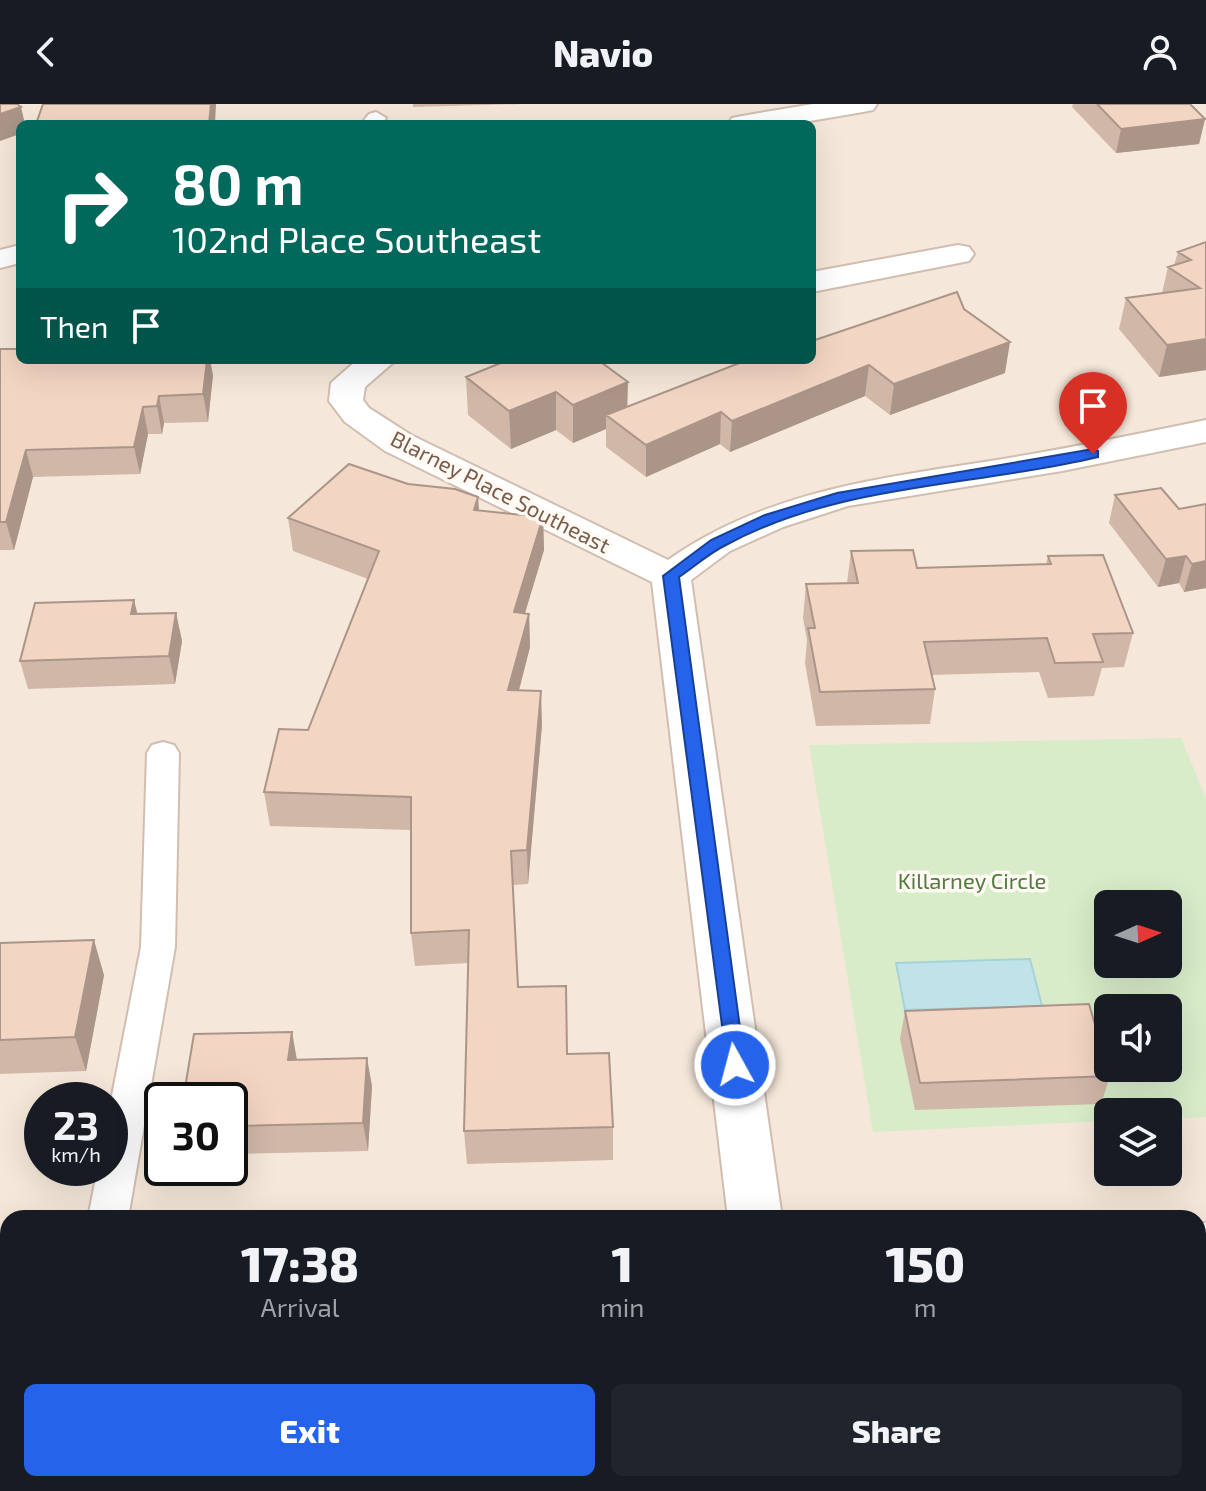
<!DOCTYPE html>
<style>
body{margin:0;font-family:"Exo 2",sans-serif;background:#20242c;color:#f1f3f6;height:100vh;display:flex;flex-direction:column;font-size:30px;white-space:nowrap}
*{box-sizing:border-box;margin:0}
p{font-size:26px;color:#9ea1a6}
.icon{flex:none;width:44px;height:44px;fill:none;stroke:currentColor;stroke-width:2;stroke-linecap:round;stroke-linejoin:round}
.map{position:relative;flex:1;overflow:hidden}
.side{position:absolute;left:0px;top:1106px;width:1206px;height:282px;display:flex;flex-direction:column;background:#171b24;border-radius:24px 24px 0 0;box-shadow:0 8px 32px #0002}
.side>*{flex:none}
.guide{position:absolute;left:16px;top:16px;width:800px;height:244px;border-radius:12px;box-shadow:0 8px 32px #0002;background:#00695c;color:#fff;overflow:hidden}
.needle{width:52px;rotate:87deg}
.buttons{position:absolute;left:1094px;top:786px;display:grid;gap:16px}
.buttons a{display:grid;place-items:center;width:88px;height:88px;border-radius:12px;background:#171b24;box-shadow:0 8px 32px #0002;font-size:40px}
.speed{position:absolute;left:24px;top:978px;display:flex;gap:16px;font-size:40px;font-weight:700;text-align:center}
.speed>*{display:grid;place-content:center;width:104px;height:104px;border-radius:50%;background:#171b24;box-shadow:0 8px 32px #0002;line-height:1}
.speed small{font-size:20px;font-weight:400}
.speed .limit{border:4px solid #111;border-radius:12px;background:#fff;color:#111}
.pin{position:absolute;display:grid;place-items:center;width:68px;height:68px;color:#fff;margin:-82px -34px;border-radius:50% 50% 50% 0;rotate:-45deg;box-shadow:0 0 8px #0007}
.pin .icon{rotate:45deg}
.me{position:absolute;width:88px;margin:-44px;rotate:353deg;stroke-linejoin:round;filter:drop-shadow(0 0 6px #0008)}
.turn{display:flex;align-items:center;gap:28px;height:168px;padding:0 24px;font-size:36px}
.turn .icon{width:104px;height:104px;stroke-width:2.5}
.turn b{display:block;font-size:56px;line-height:68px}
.then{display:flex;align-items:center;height:76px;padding:0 24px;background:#0003;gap:16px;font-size:30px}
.eta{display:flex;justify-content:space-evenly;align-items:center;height:136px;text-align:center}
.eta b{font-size:48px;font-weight:800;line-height:56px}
.primary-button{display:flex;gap:16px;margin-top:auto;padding:16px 24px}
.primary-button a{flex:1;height:92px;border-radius:12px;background:#2563eb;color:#fff;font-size:32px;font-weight:800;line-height:92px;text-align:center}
.primary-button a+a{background:#20242c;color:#f1f3f6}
header{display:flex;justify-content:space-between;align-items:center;height:104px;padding:0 24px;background:#171b24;font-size:36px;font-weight:800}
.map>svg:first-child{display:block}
.residential{fill:#f5e8da;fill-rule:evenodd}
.green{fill:#d8ecc9;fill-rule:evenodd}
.water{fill:#bfe3e8;stroke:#a5d3da;stroke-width:2}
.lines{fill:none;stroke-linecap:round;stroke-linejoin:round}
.service-casing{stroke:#d1beb0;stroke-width:4}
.minor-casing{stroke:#d1beb0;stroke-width:4}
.tertiary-casing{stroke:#d1beb0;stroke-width:4}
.service{fill:#fff;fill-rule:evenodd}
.minor{fill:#fff;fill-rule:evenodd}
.tertiary{fill:#fff;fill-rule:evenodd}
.wall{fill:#d1b7a8}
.shaded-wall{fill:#aa9588}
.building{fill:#f3d5c3;stroke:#aa9588;stroke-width:2}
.route{fill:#2563eb;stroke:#184099;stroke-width:2}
.labels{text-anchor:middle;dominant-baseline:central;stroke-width:7;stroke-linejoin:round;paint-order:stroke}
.street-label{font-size:22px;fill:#7a5c4d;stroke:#fffaf3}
.park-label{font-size:22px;fill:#537a41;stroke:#fffaf3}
</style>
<header><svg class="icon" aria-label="back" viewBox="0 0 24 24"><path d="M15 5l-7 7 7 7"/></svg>Navio<svg class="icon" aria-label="person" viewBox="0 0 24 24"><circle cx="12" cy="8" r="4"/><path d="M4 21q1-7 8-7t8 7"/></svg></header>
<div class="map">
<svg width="1206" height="1387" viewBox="0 0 1206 1387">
<rect width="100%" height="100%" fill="#fdf6ec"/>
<path class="residential" d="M 0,0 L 1206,0 L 1206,1387 L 783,1387 L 767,1380 L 1198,1380 L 1198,1114 L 8,1114 L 8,1225 L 0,1224 ZM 20,20 L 812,20 L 812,256 L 20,256 ZM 1108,800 L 1168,800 L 1168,860 L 1108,860 ZM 1108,904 L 1168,904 L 1168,964 L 1108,964 ZM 42,996 L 110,996 L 110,1064 L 42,1064 ZM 162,996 L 230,996 L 230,1064 L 162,1064 ZM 1108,1008 L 1168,1008 L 1168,1068 L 1108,1068 Z
M 0,1363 L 8,1363 L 8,1380 L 373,1380 L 404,1387 L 0,1387 Z"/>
<path class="green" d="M 1181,634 L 1206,694 L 1206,1013 L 1168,1015 L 1168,1008 L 1108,1008 L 1108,1017 L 873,1028 L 809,641 ZM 1108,800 L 1168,800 L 1168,860 L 1108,860 ZM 1108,904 L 1168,904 L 1168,964 L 1108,964 Z"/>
<path class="water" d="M 1030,855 L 1042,902 L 905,906 L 896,859 Z"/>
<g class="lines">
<g class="service-casing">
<path id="service" d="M 376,8 L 386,14 L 382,20 L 361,20 L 369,10 Z
M 163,638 L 174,641 L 179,649 L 175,843 L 128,1114 L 88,1114 L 98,1064 L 110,1064 L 110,1002 L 141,843 L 147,649 L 152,641 Z"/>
</g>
<g class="minor-casing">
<path id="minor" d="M 958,141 L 969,143 L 974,150 L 969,157 L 812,188 L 812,168 Z
M 357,256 L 396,256 L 365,283 L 363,296 L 369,304 L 411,331 L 668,456 C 769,385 885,374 1003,355 C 1071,344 1138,330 1206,316 L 1206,338 L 1062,367 L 848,402 L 783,423 L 730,447 L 691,476 L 782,1114 L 728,1114 L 652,478 L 385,347 L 345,318 L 329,297 L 331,279 Z
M 1206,1119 L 1206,1167 L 1198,1168 L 1198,1120 Z
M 730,1380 L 790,1380 L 789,1387 L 729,1387 Z"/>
</g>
<g class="tertiary-casing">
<path id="tertiary" d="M 813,0 L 877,0 L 873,6 L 863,8 L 792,20 L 728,20 L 732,14 L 742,12 Z
M 20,141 L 20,159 L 0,164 L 0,146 Z
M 8,1294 L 8,1350 L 0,1351 L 0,1295 Z
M 584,1380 L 654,1380 L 657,1387 L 587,1387 Z"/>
</g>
<use href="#service" class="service"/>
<use href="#minor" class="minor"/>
<use href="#tertiary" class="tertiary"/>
</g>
<path class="wall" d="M 413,0 L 523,0 L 413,3 Z
M 1073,0 L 1190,0 L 1205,15 L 1199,40 L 1116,49 L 1072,3 Z
M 1206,138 L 1206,266 L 1159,273 L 1119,225 L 1126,194 L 1162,189 L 1168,163 L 1174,161 L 1178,148 Z
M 964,205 L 1005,269 L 890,311 L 865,292 L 730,348 L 720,340 L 646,373 L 606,343 L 606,325 L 573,339 L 556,326 L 511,345 L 468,311 L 466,273 L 508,256 L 628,303 Z
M 0,245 L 213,271 L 208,318 L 164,319 L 162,330 L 148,330 L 140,370 L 33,373 L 14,446 L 0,446 Z
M 408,380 L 478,393 L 479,407 L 543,413 L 544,446 L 525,509 L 529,510 L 530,543 L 519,587 L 542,621 L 528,780 L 513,781 L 518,883 L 568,950 L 613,1023 L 613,1056 L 467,1060 L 464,1027 L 468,859 L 415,862 L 411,829 L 411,726 L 270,722 L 264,688 L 308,626 L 368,475 L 293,447 L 288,414 Z
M 1115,391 L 1179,405 L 1206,484 L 1184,488 L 1179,479 L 1158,483 L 1109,419 Z
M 851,447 L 917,464 L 1046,460 L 1048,452 L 1133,529 L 1124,563 L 1102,564 L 1094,592 L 1048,594 L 1039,568 L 932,571 L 935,585 L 930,620 L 816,622 L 805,559 L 807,536 L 803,514 L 806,480 L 847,479 Z
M 176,509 L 182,537 L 175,580 L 28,585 L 20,557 L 137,510 Z
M 0,839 L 104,871 L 86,967 L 0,970 Z
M 905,907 L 1110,972 L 1101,1000 L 915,1006 L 900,935 Z
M 297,956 L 372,982 L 368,1047 L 230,1050 L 230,996 Z
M 1077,1380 L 1198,1380 L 1206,1387 L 1079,1387 Z"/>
<path class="shaded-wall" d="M 211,0 L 216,0 L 215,20 L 209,20 Z
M 21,3 L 25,20 L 20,20 L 20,30 L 0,37 L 0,10 Z
M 1205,15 L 1199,40 L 1116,49 L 1121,25 Z
M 1206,224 L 1206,266 L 1159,273 L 1167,241 Z
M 1010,238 L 1005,269 L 890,311 L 894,280 Z
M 207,256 L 210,256 L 213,271 L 208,318 L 203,290 Z
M 869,261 L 865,292 L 730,348 L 732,317 Z
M 628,278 L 627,316 L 606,311 L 606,325 L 573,339 L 573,301 Z
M 556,288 L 556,326 L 511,345 L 509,307 Z
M 159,292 L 164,319 L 162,330 L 157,302 Z
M 143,303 L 148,330 L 140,370 L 134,343 Z
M 721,308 L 720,340 L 646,373 L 646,341 Z
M 26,346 L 33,373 L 14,446 L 6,418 Z
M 478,393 L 480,425 L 474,406 Z
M 543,413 L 544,446 L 515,542 L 514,508 Z
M 1186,452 L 1179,479 L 1158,483 L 1166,455 Z
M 1206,457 L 1206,484 L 1184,488 L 1192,460 Z
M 134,496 L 141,524 L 131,510 Z
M 176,509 L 182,537 L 175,580 L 169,552 Z
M 529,510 L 530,543 L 510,620 L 508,586 Z
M 541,587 L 542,621 L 528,780 L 527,746 Z
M 94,836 L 104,871 L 86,967 L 75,933 Z
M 292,928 L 297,956 L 288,956 Z
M 367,954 L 372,982 L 368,1047 L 363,1019 Z"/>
<path class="building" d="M 0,0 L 17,0 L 21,3 L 0,10 Z
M 43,0 L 211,0 L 209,20 L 36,20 Z
M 1097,0 L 1190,0 L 1205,15 L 1121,25 Z
M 1206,138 L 1206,235 L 1167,241 L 1126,194 L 1200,184 L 1168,163 L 1191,156 L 1178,148 Z
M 957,188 L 964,205 L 1010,238 L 894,280 L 869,261 L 732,317 L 721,308 L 646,341 L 606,311 L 747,256 L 812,256 L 812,237 Z
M 0,245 L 20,245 L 20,256 L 207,256 L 203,290 L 159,292 L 157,302 L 143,303 L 134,343 L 26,346 L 6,418 L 0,418 Z
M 508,256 L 598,256 L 628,278 L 573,301 L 556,288 L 509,307 L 466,273 Z
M 349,360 L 408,380 L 455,385 L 478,393 L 474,406 L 543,413 L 514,508 L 529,510 L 508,586 L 541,587 L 527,746 L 511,747 L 518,883 L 566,882 L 567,950 L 609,949 L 613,1023 L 464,1027 L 469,826 L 411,829 L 411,693 L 264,688 L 279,625 L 308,626 L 379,447 L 288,414 Z
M 1161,384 L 1179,405 L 1206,400 L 1206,457 L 1192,460 L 1186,452 L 1166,455 L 1115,391 Z
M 913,446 L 917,464 L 1051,460 L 1048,452 L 1103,451 L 1133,529 L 1093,530 L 1103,558 L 1055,559 L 1047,534 L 924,538 L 935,585 L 820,588 L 808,524 L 815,524 L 806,480 L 858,479 L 851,447 Z
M 134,496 L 131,510 L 176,509 L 169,552 L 20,557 L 35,499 Z
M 94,836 L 75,933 L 0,936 L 0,839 Z
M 1089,900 L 1110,972 L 920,979 L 905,907 Z
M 292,928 L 288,956 L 367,954 L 363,1019 L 230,1022 L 230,996 L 183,996 L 194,930 Z
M 1198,1291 L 1206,1291 L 1206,1387 L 1094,1387 L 1092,1380 L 1198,1380 Z"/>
<path class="route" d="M 1093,345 L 1098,347 L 1098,353 C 973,383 839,379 724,442 C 708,450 694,463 679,473 L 745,961 L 742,967 L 735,969 L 728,967 L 663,472 L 711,436 L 765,411 L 837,389 Z"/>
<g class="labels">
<g class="street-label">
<text transform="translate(501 387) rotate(27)">Blarney Place Southeast</text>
</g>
<g class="park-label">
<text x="972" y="776">Killarney Circle</text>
</g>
</g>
</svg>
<div class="buttons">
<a><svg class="needle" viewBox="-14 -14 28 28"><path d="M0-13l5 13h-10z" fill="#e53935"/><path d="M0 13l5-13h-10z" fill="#9ea1a6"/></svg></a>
<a><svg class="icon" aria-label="sound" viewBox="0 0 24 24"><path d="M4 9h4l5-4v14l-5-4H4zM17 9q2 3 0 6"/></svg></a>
<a><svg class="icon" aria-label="layers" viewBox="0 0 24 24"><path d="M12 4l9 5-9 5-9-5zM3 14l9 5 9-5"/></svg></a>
</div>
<div class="speed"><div>23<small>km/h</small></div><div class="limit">30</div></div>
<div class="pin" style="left:1093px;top:350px;background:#d93025"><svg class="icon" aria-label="arrive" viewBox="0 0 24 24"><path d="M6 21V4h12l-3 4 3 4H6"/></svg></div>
<svg class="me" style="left:735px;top:961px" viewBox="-20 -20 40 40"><circle r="17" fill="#2563eb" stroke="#fff" stroke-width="3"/><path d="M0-11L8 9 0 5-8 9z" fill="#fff"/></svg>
<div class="guide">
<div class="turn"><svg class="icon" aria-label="right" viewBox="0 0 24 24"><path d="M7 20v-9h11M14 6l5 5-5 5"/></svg><div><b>80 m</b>102nd Place Southeast</div></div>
<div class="then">Then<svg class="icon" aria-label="arrive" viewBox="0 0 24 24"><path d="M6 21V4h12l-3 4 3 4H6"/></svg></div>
</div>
<section class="side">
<div class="eta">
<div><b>17:38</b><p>Arrival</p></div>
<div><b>1</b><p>min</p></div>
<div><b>150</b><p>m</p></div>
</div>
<div class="primary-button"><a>Exit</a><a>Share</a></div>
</section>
</div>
